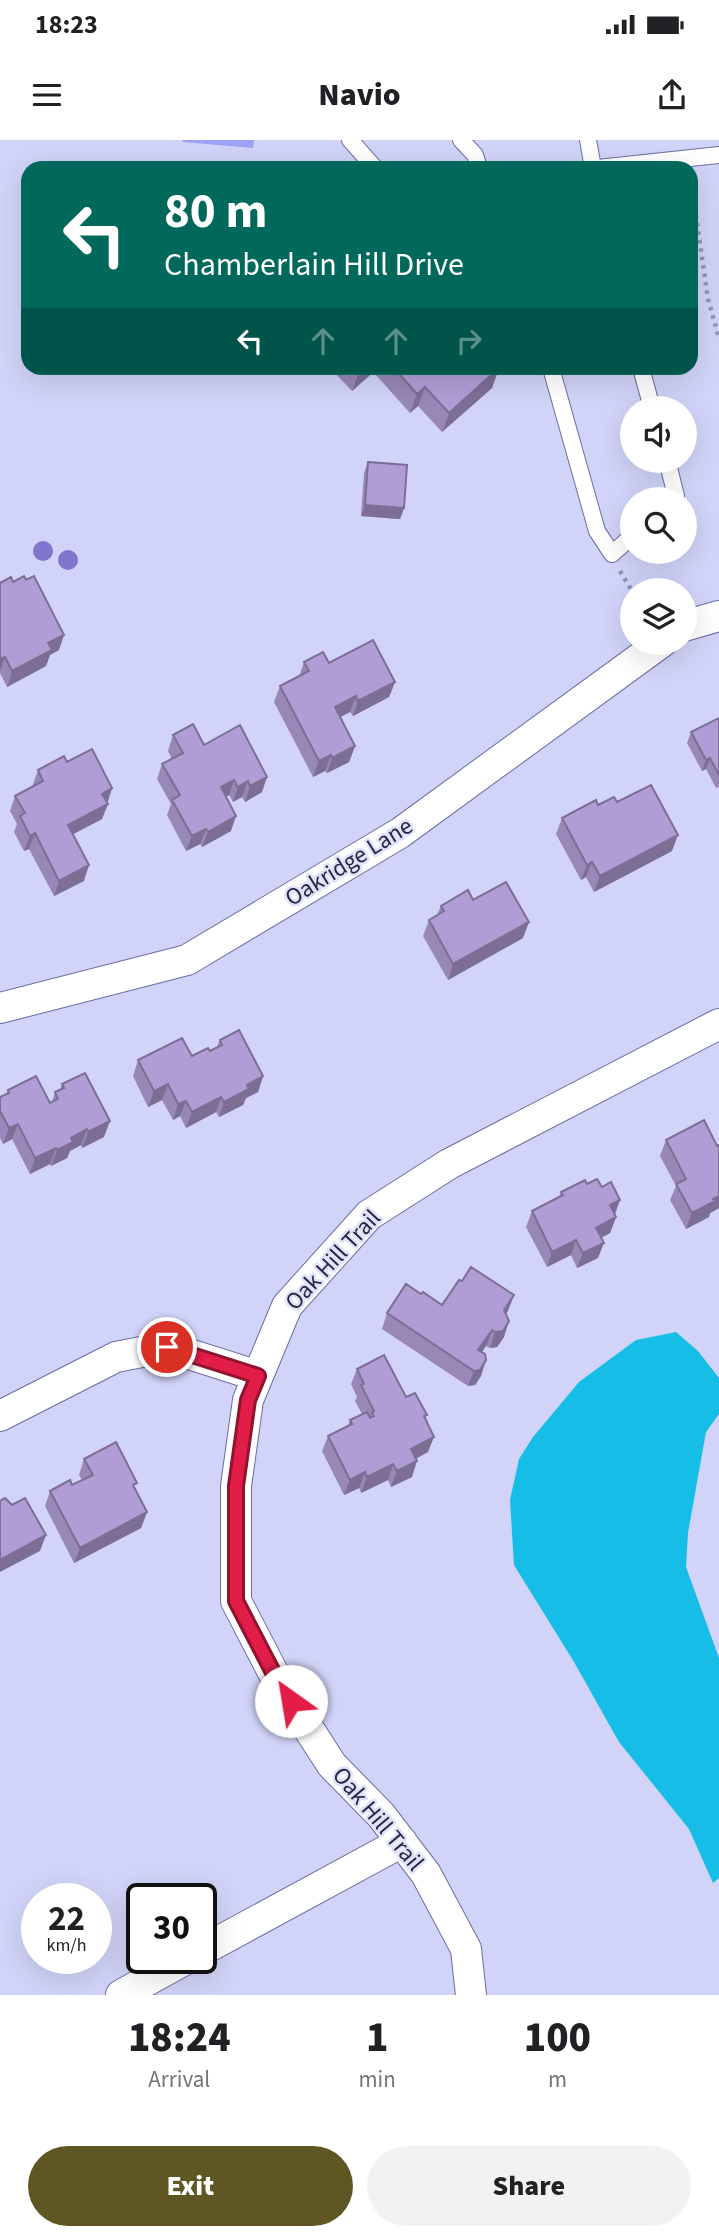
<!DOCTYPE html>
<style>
body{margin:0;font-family:"Source Sans 3",sans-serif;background:#f2f2f2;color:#202124;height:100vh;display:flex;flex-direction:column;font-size:26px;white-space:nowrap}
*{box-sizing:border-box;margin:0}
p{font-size:23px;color:#757577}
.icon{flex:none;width:38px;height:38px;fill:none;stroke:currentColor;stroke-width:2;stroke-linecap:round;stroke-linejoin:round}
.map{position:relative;height:1855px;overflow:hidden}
.drawer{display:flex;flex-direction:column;background:#fff;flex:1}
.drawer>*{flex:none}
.guide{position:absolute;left:21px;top:21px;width:677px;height:214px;border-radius:21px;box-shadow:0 7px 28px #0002;background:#00695c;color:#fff;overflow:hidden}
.controls{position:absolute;left:620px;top:256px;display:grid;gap:14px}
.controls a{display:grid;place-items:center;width:77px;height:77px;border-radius:50%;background:#fff;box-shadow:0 7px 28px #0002;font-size:35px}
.speed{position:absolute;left:21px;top:1743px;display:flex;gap:14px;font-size:35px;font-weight:700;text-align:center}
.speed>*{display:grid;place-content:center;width:91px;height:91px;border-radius:50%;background:#fff;box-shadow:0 7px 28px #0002;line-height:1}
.speed small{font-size:18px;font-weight:400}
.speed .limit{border:4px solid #111;border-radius:10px;background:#fff;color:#111}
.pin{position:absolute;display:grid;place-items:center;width:60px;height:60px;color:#fff;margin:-30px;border:4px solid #fff;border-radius:50%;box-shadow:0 2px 7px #0007}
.me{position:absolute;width:77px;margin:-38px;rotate:328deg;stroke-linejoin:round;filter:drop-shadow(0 0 5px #0008)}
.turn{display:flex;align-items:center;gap:24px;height:147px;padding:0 28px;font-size:32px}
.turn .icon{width:91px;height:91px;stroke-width:2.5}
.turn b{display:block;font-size:49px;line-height:60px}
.lanes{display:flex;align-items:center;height:66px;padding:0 28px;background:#0003;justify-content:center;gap:35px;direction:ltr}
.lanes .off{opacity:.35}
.eta{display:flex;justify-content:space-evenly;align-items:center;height:119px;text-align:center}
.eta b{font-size:42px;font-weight:800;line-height:49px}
.primary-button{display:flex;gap:14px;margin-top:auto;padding:14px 28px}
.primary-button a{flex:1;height:80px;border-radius:42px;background:#5f5723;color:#fff;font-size:28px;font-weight:800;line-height:80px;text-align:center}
.primary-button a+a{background:#f2f2f2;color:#202124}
.status{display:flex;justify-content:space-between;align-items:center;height:49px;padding:0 35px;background:#fff;direction:ltr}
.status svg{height:19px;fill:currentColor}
header{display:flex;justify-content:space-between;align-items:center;height:91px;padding:0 28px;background:#fff;font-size:32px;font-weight:800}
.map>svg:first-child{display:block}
.green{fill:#9ea2f7}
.water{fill:#16bee7}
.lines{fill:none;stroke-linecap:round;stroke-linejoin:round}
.lane-casing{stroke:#6b6da3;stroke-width:18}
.street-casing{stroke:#6b6da3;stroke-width:32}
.path{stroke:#9395b4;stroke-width:4.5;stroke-dasharray:3.5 5;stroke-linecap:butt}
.lane{stroke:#fff;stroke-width:16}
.street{stroke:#fff;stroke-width:30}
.tree{fill:#8074ce}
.wall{fill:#9887b7}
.shaded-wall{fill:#7c6e95}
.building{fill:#b19dd5;stroke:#7c6e95;stroke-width:2}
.route-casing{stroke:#92132f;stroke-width:18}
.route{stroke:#e11d48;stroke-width:12}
.labels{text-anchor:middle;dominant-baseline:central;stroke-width:5;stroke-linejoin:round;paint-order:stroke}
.street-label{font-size:24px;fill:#282940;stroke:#e0e2fb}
</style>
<div class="status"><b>18:23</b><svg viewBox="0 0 49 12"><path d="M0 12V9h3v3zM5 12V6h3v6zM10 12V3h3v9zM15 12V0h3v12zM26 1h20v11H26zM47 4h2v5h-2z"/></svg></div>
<header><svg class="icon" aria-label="menu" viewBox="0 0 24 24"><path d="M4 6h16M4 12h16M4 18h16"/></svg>Navio<svg class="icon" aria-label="share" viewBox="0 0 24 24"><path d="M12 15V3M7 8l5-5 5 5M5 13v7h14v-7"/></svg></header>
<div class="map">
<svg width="719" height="1855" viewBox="0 0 719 1855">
<rect width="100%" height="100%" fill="#d1d4f8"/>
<path class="green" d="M 183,0 L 254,0 L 253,8 L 183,2 Z"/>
<path class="water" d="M 676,1192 L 698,1211 L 719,1238 L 719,1274 L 706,1292 L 688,1393 L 686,1427 L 719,1518 L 719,1738 L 713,1743 L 689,1689 L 619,1602 L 574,1522 L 514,1425 L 510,1360 L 519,1319 L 533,1297 L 579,1242 L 636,1200 Z"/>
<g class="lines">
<g class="lane-casing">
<path id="lane" d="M 350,0 L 375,28
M 461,0 L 475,15 L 479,28
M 588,0 L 593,28
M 598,28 L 719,15
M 551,228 L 597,391 L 612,414 L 632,396
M 641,228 L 652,268
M 667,320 L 676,356 L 673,359"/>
</g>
<g class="street-casing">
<path id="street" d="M 684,486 L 719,476
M 0,868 L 187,820 L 400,693 L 662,502
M 0,1276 L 116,1217 L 167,1207 L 258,1236
M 201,1811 L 402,1702
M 121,1855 L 188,1818
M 471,1855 L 466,1809 L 426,1734 L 381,1675 L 332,1625 L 277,1540 L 236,1461 L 236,1346 L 248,1260 L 287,1166 L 369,1075 L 449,1024 L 719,884"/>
</g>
<path class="path" d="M 691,41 L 708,159 L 719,198
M 620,431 L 632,451"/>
<use href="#lane" class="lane"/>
<use href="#street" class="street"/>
</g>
<g class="tree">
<circle cx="43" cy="411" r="10"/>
<circle cx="68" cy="420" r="10"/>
</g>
<path class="wall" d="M 324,228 L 378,228 L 352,251 L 333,231 L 330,234 Z
M 379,228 L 499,228 L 492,248 L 442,292 L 418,266 L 410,273 L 376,235 Z
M 368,322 L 404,368 L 400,379 L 361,376 L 364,333 Z
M 0,443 L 59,510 L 50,515 L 46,526 L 7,547 L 0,533 Z
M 304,522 L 329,523 L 395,542 L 389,557 L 353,576 L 350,572 L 340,577 L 355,606 L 349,622 L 327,633 L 325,631 L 313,637 L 274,562 L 280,546 L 299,537 Z
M 719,578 L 719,647 L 716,648 L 706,629 L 702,631 L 687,603 L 691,592 Z
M 173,595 L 204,605 L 262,652 L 245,662 L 242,657 L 233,662 L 229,655 L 226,657 L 231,691 L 202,707 L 200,704 L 186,711 L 167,675 L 171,664 L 157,639 L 162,624 L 172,619 L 168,611 Z
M 67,622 L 112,648 L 102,679 L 73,694 L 84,741 L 54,756 L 29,709 L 24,711 L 14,692 L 17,684 L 10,671 L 15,656 L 32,647 L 38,630 Z
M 617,662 L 672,711 L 594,752 L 586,737 L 581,740 L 556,694 L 562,678 L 598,665 Z
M 473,760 L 523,798 L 448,840 L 423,796 L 429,780 L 437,775 L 441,766 Z
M 220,900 L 263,936 L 258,952 L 246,958 L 243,965 L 219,977 L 216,972 L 186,988 L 180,976 L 173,980 L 162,960 L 148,967 L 133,936 L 138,920 L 192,916 L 210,911 L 217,907 Z
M 62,944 L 104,997 L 82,1008 L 81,1005 L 70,1011 L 67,1018 L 51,1026 L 50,1024 L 30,1034 L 12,999 L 3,1004 L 0,998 L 0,957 L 6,954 L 8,950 L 50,963 L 52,962 L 55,952 L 60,950 Z
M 666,1000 L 717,1006 L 719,1005 L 719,1068 L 710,1073 L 709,1077 L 686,1089 L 670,1060 L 676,1046 L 660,1016 Z
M 587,1044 L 602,1047 L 620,1060 L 615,1075 L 616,1077 L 610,1093 L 601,1098 L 598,1118 L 577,1128 L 571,1115 L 547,1127 L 526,1087 L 532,1071 L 559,1057 L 561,1052 Z
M 462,1141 L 514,1155 L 506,1174 L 504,1197 L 497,1207 L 490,1208 L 486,1206 L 482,1212 L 481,1236 L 475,1245 L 468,1246 L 382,1189 L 387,1173 L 421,1154 L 442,1165 Z
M 357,1229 L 406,1257 L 427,1275 L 425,1279 L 428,1312 L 416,1319 L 412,1337 L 391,1347 L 388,1340 L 361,1353 L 359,1348 L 344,1355 L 322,1311 L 328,1296 L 348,1286 L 350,1280 L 362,1274 L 355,1261 L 357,1257 L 351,1244 Z
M 84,1319 L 135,1349 L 147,1372 L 141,1388 L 74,1423 L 45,1366 L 50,1351 L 72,1345 L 82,1340 L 79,1335 Z"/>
<path class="shaded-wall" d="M 364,228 L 378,228 L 352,251 L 359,232 Z
M 499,228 L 492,248 L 442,292 L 449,273 Z
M 425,247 L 418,266 L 410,273 L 417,254 Z
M 365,365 L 404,368 L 400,379 L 361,376 Z
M 64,495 L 59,510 L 50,515 L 46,526 L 7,547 L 12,531 L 48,503 Z
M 5,517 L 0,531 L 0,519 Z
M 395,542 L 389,557 L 353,576 L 358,561 Z
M 356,556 L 350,572 L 329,583 L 335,567 Z
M 355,606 L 349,622 L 327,633 L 332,618 Z
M 331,615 L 325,631 L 313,637 L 319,621 Z
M 710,618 L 706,629 L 702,631 L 706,620 Z
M 267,637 L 262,652 L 245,662 L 250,646 Z
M 234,640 L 229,655 L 215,663 L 221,647 Z
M 248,641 L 242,657 L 233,662 L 238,647 Z
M 112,648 L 107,664 L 102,654 Z
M 108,664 L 102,679 L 62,700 L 68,685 Z
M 236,676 L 231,691 L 202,707 L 208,692 Z
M 206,689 L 200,704 L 186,711 L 192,696 Z
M 35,693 L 29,709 L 24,711 L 30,696 Z
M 678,695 L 672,711 L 594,752 L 600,736 Z
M 592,722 L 586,737 L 581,740 L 587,725 Z
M 89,725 L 84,741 L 54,756 L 59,741 Z
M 529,782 L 523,798 L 448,840 L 453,824 Z
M 263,936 L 258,952 L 246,958 L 243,965 L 219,977 L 224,962 L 247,945 Z
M 168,944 L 162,960 L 148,967 L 154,951 Z
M 221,957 L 216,972 L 186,988 L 192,972 Z
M 186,961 L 180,976 L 173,980 L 178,964 Z
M 110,981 L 104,997 L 82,1008 L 88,992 Z
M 18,984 L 12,999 L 3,1004 L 9,988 Z
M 87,989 L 81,1005 L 70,1011 L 67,1018 L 51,1026 L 57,1010 L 71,998 Z
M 56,1008 L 50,1024 L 30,1034 L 35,1018 Z
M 719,1056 L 719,1068 L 710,1073 L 709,1077 L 686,1089 L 692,1073 Z
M 620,1060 L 614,1075 L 610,1065 Z
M 616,1077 L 610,1093 L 591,1103 L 596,1088 Z
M 576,1100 L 571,1115 L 547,1127 L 552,1112 Z
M 604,1103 L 598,1118 L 577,1128 L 583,1113 Z
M 514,1155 L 508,1171 L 498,1186 L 504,1170 Z
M 509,1181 L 504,1197 L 497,1207 L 490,1208 L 495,1192 Z
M 492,1190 L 486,1206 L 473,1225 L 478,1210 Z
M 486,1220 L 481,1236 L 475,1245 L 468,1246 L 474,1231 Z
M 434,1297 L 428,1312 L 405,1324 L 411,1309 Z
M 417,1321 L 412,1337 L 391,1347 L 397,1331 Z
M 393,1324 L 388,1340 L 361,1353 L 367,1337 Z
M 365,1332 L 359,1348 L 344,1355 L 350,1340 Z
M 147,1372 L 141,1388 L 74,1423 L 80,1408 Z
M 46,1395 L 40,1411 L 0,1432 L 0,1420 Z"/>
<path class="building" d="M 240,25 L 302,28 L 240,28 Z
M 355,228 L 364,228 L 359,232 Z
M 394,228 L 499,228 L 449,273 L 425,247 L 417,254 Z
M 368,322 L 407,325 L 404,368 L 365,365 Z
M 24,436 L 26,440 L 34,436 L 64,495 L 48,503 L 52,510 L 12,531 L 5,517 L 0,519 L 0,443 L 11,437 L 13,442 Z
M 373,500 L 395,542 L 358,561 L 356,556 L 335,567 L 355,606 L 332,618 L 331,615 L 319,621 L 280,546 L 309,531 L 304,522 L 323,512 L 329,523 Z
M 719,578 L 719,635 L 710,618 L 706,620 L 691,592 Z
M 193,584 L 204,605 L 240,585 L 267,637 L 250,646 L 248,641 L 238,647 L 234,640 L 221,647 L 236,676 L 208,692 L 206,689 L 192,696 L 172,660 L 180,655 L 162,624 L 183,613 L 173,595 Z
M 92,609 L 112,648 L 102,654 L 108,664 L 68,685 L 89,725 L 59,741 L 35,693 L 30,696 L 20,676 L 25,673 L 15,656 L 43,641 L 38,630 L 64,616 L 67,622 Z
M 651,645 L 678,695 L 600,736 L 592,722 L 587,725 L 562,678 L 596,660 L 598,665 L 614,657 L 617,662 Z
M 506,742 L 529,782 L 453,824 L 429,780 L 444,771 L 441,766 L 468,750 L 473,760 Z
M 239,890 L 263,936 L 247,945 L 249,949 L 224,962 L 221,957 L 192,972 L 186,961 L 178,964 L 168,944 L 154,951 L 138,920 L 182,898 L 192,916 L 208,908 L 210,911 L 222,905 L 220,900 Z
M 85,933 L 110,981 L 88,992 L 87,989 L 71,998 L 73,1002 L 57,1010 L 56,1008 L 35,1018 L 18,984 L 9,988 L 0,971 L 0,957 L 9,953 L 8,950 L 36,936 L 50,963 L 58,959 L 55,952 L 64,948 L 62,944 Z
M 704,980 L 717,1006 L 719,1005 L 719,1056 L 713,1059 L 715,1061 L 692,1073 L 676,1044 L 686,1039 L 666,1000 Z
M 597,1039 L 602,1047 L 611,1042 L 620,1060 L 610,1065 L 616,1077 L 596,1088 L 604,1103 L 583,1113 L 576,1100 L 552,1112 L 532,1071 L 563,1055 L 561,1052 L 585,1040 L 587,1044 Z
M 471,1127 L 514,1155 L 504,1170 L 509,1181 L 503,1191 L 495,1192 L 492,1190 L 478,1210 L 485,1214 L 486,1220 L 480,1230 L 474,1231 L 387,1173 L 406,1144 L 421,1154 L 423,1152 L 442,1165 L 459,1140 L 462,1141 Z
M 384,1215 L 406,1257 L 415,1253 L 427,1275 L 424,1276 L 434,1297 L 411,1309 L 417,1321 L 397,1331 L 393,1324 L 367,1337 L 365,1332 L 350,1340 L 328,1296 L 352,1284 L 350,1280 L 367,1272 L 370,1278 L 374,1276 L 372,1273 L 374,1271 L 361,1245 L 364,1244 L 357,1229 Z
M 116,1302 L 137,1343 L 133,1345 L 147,1372 L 80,1408 L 50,1351 L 70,1340 L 72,1345 L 93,1335 L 84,1319 Z
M 5,1358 L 12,1365 L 25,1358 L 46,1395 L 0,1420 L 0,1361 Z"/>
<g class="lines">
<g class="route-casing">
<path id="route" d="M 167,1207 L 258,1236 L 248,1260 L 236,1346 L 236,1461 L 277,1540 L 291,1561"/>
</g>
<use href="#route" class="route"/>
</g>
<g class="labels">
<g class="street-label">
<text transform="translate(349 722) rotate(-32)">Oakridge Lane</text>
<text transform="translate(333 1120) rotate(-47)">Oak Hill Trail</text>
<text transform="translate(378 1679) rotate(50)">Oak Hill Trail</text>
</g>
</g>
</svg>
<div class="controls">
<a><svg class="icon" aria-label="sound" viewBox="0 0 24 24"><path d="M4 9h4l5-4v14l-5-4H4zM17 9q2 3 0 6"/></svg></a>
<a><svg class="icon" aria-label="search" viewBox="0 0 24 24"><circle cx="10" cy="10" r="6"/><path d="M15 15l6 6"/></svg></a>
<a><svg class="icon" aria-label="layers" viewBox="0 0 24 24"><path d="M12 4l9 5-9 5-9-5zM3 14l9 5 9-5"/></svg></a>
</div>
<div class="speed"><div>22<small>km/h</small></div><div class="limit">30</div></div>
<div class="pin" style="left:167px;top:1207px;background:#d93025"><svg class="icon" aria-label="arrive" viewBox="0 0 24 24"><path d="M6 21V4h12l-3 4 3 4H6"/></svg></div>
<svg class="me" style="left:291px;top:1561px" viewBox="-20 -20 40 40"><circle r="19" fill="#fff"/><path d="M0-13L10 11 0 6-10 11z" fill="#e11d48"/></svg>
<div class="guide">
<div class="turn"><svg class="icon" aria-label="left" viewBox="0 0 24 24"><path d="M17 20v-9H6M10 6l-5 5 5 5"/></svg><div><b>80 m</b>Chamberlain Hill Drive</div></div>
<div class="lanes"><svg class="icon" aria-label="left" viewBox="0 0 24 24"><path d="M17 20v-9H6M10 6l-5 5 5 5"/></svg><svg class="icon off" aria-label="ahead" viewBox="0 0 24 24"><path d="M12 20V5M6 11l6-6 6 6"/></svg><svg class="icon off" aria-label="ahead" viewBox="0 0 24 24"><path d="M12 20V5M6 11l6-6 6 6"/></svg><svg class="icon off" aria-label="right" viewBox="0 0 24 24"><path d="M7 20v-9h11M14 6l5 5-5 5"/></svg></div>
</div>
</div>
<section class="drawer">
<div class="eta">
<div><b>18:24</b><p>Arrival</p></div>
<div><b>1</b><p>min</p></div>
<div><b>100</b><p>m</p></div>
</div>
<div class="primary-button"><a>Exit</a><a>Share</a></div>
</section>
